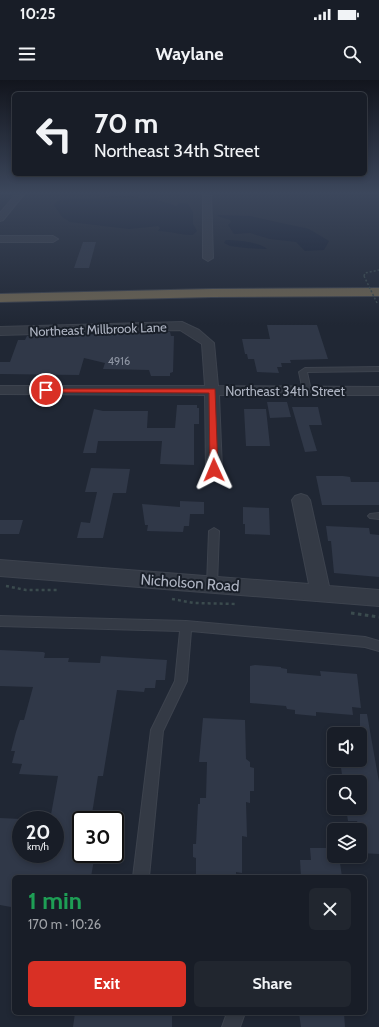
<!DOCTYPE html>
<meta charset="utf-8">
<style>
body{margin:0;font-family:Cabin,sans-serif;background:#21262f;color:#f1f3f6;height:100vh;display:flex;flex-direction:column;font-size:15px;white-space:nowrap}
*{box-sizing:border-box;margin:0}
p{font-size:13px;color:#9fa2a7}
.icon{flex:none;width:22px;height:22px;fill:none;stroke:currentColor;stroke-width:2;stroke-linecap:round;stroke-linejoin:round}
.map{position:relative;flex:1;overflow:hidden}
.panel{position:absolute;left:12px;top:795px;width:355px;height:140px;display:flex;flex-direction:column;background:#181d27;border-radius:6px;box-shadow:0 2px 6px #0003,0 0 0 1px #363b44}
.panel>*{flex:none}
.banner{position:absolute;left:12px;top:12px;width:355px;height:84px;border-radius:6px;box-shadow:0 2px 6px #0003,0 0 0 1px #363b44;background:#181d27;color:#f1f3f6;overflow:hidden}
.controls{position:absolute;left:327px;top:647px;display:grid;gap:8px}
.controls a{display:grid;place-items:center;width:40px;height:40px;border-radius:6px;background:#181d27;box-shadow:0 2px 6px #0003,0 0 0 1px #363b44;font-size:20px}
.speed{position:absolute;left:12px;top:731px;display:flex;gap:8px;font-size:20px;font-weight:700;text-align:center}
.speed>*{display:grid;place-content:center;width:52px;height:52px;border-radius:50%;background:#181d27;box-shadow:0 2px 6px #0003,0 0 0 1px #363b44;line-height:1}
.speed small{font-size:10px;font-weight:400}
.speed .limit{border:2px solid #111;border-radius:6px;background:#fff;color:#111}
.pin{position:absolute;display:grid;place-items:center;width:34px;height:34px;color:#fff;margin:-17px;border:2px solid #fff;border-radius:50%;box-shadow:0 1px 4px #0007}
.me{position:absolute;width:44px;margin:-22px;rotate:359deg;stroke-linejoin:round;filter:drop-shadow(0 0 3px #0008)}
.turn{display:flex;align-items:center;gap:14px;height:84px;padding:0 16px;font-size:18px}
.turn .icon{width:52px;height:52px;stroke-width:2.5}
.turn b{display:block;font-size:28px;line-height:34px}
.round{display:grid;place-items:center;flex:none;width:42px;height:42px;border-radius:6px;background:#21262f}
.head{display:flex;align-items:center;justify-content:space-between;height:68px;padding:0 16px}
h1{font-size:24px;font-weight:700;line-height:30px;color:#1e9e55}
.primary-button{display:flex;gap:8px;margin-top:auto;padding:8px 16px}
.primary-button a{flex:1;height:46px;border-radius:6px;background:#d93025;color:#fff;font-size:16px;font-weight:700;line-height:46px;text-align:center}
.primary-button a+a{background:#21262f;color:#f1f3f6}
.status{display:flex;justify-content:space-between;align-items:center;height:28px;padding:0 20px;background:#181d27;direction:ltr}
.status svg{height:11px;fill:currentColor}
header{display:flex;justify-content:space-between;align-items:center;height:52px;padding:0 16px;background:#181d27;font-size:18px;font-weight:700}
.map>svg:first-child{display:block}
.water{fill:#151e30}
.building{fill:#303848}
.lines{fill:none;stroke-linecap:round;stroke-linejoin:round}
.service-casing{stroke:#3d434e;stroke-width:2}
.minor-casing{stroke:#3d434e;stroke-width:2}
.motorway-casing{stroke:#3b414c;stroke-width:2}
.path-far2{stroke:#3b4b4e;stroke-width:1.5;stroke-dasharray:2 2;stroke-linecap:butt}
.path-far1{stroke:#3b4b4e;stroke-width:2.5;stroke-dasharray:3 3;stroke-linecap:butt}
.path{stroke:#3b4b4e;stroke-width:3;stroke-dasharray:3.5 3.5;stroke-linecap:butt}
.service{fill:#343a45;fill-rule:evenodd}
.minor{fill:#343a45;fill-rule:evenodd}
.motorway{fill:#6a6251;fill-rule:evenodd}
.path-bridge{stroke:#3b4b4e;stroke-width:1.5;stroke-dasharray:2 2;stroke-linecap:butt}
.route{fill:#d93025;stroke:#8d1f18}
.labels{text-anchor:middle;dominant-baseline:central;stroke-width:4;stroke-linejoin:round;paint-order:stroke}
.far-number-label{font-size:11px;fill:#8d94a2}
.far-street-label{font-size:13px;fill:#aeb4c2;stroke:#191f29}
.street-label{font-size:15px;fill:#aeb4c2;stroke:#191f29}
</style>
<div class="status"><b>10:25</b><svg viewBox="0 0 49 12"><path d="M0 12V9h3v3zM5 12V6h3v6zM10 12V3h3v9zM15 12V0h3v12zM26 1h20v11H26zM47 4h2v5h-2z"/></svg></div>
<header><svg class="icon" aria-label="menu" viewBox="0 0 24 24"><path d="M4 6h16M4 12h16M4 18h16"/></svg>Waylane<svg class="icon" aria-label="search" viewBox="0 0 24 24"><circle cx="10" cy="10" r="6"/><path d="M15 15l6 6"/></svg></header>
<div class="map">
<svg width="379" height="947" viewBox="0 0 379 947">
<rect width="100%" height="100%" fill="#202734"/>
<path class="water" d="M 113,116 L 134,116 L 144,120 L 154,119 L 176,126 L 180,123 L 188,124 L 193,132 L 193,144 L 197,151 L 193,155 C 179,155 171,151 158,151 L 160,148 L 158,146 L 129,149 L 70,142 L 62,137 L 54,125 L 57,121 C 75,118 94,120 113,116 Z
M 218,135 L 250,136 L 309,149 L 329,161 L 324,170 L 305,171 L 296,162 L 270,159 L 250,153 L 234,154 L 228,145 L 231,142 L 230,140 L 217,136 Z
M 226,160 C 235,160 261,162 267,169 L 246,168 L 230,166 L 224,163 Z"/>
<path class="building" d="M 83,162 L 96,162 L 89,188 L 74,188 Z
M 267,245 L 317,245 L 328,279 L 290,280 L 291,283 L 281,283 L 282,287 L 277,287 L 279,293 L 257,292 L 254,279 L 248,279 L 247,274 L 245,274 L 242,259 L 270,259 Z
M 166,252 L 170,252 L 171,256 L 174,256 L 173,292 L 170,293 L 170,296 L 151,296 L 149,290 L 103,289 L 105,283 L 84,278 L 79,295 L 0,294 L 0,282 L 10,282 L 18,260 L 25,260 L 27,256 Z
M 267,322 L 287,322 L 291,337 L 270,338 Z
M 177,325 L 197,325 L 197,328 L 199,328 L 199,344 L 194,344 L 194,385 L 160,384 L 162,361 L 98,361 L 96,373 L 83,373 L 94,329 L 103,331 L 148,331 L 147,348 L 175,348 Z
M 292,327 L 318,327 L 322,345 L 309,345 L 317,371 L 305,372 Z
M 244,329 L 266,329 L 270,366 L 246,366 Z
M 91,388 L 130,389 L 126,413 L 113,413 L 103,458 L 77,458 L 81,442 L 90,443 L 97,412 L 85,412 Z
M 316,396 L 343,396 L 350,397 L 351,402 L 379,402 L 379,425 L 322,425 Z
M 180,421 L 204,422 L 204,434 L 190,434 L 189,446 L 184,446 L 183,452 L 147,451 L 148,445 L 145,445 L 142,424 L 180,427 Z
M 243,427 L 269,428 L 270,455 L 245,454 L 245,444 L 243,444 Z
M 0,440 L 23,440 L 19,454 L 0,454 Z
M 326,446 L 369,448 L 370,454 L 379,455 L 379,497 L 334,493 L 331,461 L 328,461 Z
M 0,570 L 43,572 L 45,573 L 44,578 L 69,578 L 68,582 L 100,583 L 101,576 L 167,580 L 165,600 L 156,600 L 155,608 L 145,608 L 144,612 L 117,610 L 103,696 L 98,696 L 91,740 L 81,740 L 81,774 L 95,774 L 91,797 L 14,797 L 14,815 L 11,827 L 0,825 L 0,738 L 21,739 L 21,774 L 55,774 L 55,740 L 50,740 L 58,696 L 19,694 L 22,684 L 12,683 L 15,671 L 11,671 L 16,652 L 20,640 L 24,640 L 33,607 L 0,606 Z
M 255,585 L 281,587 L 281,588 L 287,589 L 287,593 L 321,596 L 320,591 L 357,594 L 361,628 L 352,627 L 353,635 L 316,632 L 316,636 L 295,634 L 295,630 L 287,629 L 286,626 L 250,623 L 250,586 Z
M 360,634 L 367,634 L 379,702 L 379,774 L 360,773 L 360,750 L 357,741 L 348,741 L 346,728 L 360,728 L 360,702 L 343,702 L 340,680 L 360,680 Z
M 203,638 L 245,640 L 246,679 L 250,682 L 250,687 L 254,688 L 254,711 L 250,711 L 250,723 L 246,722 L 247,757 L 242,756 L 242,793 L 236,792 L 236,797 L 196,797 L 196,778 L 193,777 L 193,764 L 196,764 L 198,724 L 200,724 L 200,718 L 206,718 L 207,682 L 199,682 Z
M 310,768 L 334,768 L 334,776 L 339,776 L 342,797 L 301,797 L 300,780 L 311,780 Z
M 75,933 L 172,933 L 172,947 L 73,947 Z
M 299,933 L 344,933 L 345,947 L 301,947 Z"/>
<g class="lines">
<g class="service-casing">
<path id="service" d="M 379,287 L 379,291 L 307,292 L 311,311 L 307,313 L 303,311 L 299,292 L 305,288 Z
M 379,433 L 379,439 L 370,438 L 368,436 L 370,434 Z
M 214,448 L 219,451 L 217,505 L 216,508 L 208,508 L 207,505 L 209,451 Z
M 0,536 L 186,541 L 365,557 L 379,561 L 379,571 L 365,567 L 191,551 L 187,601 L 163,651 L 149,797 L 133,797 L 151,650 L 175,601 L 180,551 L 0,546 Z
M 227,933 L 245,933 L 240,947 L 222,947 Z"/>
</g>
<g class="minor-casing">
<path id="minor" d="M 17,113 L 25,113 L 3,140 L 0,141 L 0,133 Z
M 203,113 L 211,113 L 213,178 L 208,181 L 203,178 Z
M 0,156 L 53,156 L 58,159 L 53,162 L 0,162 Z
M 182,242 L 199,250 L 214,263 L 218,306 L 379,307 L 379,315 L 219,315 L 222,390 L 220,394 L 214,395 L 208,394 L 206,390 L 205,315 L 0,314 L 0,306 L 205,306 L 202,264 L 180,250 L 0,255 L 0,247 Z
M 301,414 L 307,416 L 310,420 L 329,506 L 379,510 L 379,526 L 0,496 L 0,480 L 309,504 L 292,420 L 295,416 Z"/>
</g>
<g class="motorway-casing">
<path id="motorway" d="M 379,208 L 379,216 L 212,217 L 0,222 L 0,214 L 212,209 Z"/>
</g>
<path class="path-far2" d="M 364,196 L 365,193 L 379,190"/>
<path class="path-far1" d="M 6,506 L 26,510 L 59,510
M 172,519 L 194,523 L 237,524"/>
<path class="path" d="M 351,533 L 379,537"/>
<use href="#service" class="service"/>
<use href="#minor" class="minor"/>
<use href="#motorway" class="motorway"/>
<path class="path-bridge" d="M 364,196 L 377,223"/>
</g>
<linearGradient id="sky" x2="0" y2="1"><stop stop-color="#12151d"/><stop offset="0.46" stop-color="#3c475c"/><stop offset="1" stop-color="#3c475c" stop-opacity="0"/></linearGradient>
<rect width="379" height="245" fill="url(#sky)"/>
<path class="route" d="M 43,309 L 215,309 L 218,390 L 214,392 L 210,390 L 209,313 L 46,312 L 42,310 Z"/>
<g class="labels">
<g class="far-number-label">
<text x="119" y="281">4916</text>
</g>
<g class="far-street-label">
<text transform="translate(98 249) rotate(-2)">Northeast Millbrook Lane</text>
<text x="285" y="311">Northeast 34th Street</text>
</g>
<g class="street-label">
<text transform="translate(190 503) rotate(4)">Nicholson Road</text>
</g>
</g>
</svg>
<div class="controls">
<a><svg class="icon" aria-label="sound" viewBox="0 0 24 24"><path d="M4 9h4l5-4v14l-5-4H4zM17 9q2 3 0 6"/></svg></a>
<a><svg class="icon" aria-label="search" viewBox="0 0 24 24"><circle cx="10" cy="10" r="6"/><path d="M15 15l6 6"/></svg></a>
<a><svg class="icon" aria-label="layers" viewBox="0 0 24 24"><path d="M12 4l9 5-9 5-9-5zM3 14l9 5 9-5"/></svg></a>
</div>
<div class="speed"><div>20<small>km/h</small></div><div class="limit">30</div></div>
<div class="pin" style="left:46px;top:310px;background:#d93025"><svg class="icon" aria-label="arrive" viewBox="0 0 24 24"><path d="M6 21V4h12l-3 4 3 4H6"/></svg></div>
<svg class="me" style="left:214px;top:390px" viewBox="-20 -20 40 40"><path d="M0-17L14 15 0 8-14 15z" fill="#d93025" stroke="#fff" stroke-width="4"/></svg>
<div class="banner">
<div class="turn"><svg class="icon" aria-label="left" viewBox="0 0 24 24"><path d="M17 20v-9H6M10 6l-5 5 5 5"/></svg><div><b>70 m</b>Northeast 34th Street</div></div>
</div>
<section class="panel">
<div class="head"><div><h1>1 min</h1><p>170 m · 10:26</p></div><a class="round"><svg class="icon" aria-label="close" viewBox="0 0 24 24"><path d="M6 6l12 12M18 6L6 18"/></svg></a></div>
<div class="primary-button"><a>Exit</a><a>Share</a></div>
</section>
</div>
